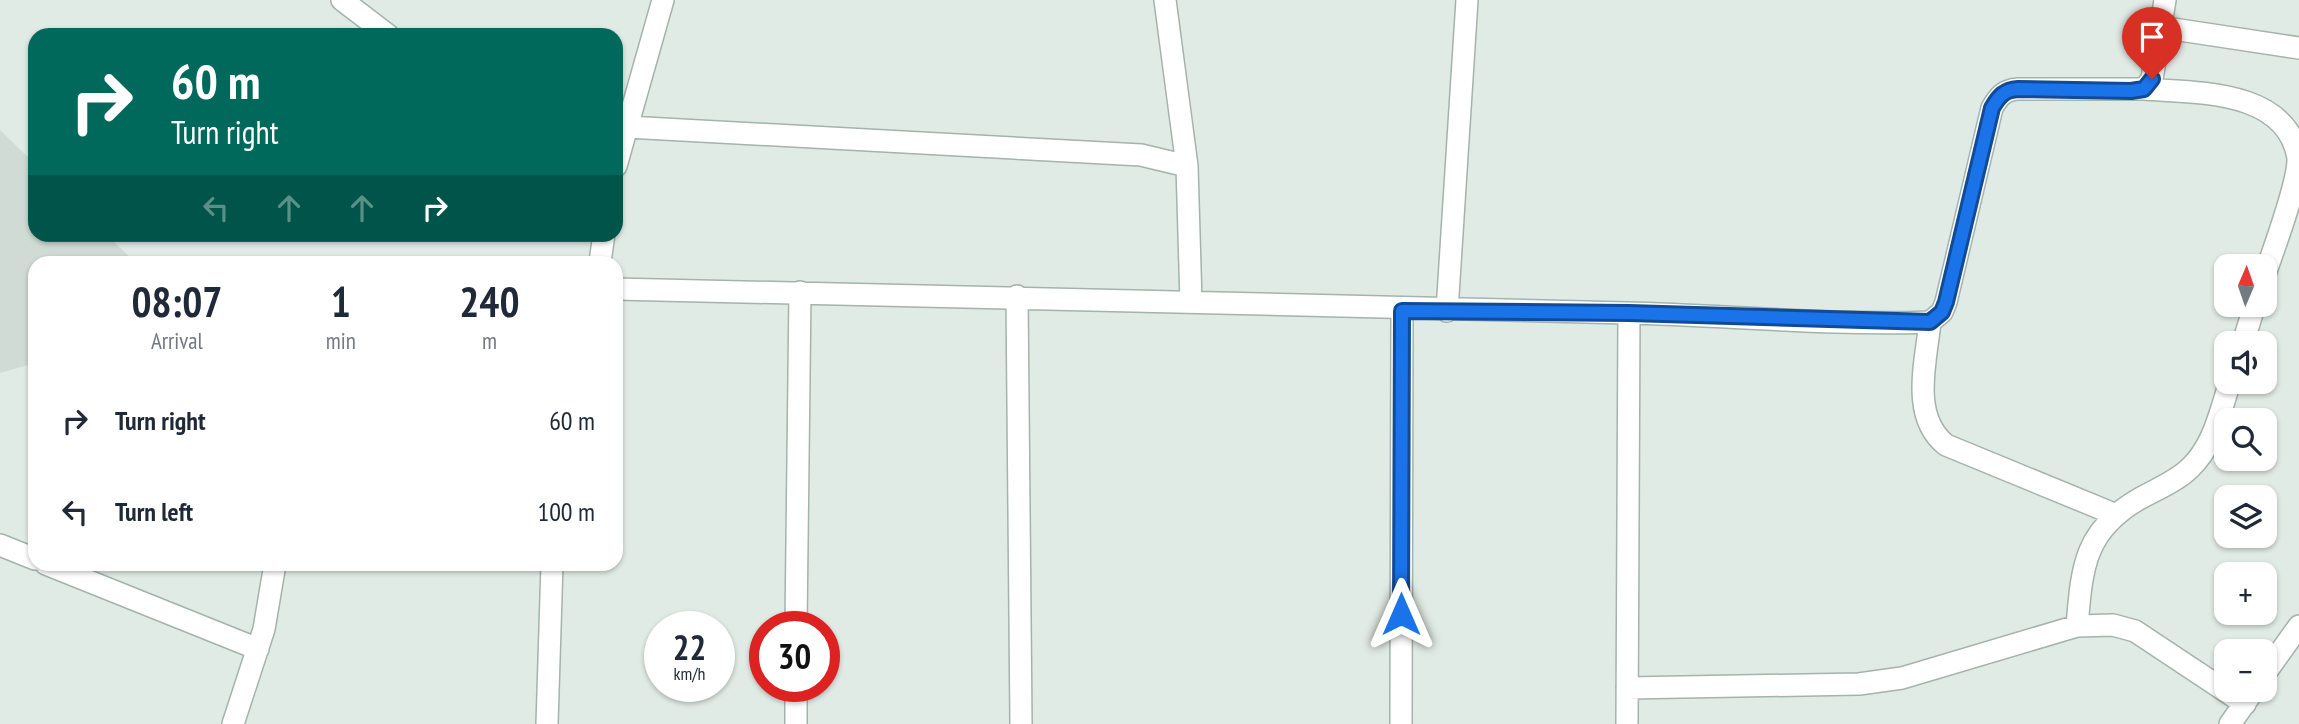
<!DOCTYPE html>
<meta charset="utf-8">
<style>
body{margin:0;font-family:"PT Sans Narrow",sans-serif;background:#f2f2f3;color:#1f2937;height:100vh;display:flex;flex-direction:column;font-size:26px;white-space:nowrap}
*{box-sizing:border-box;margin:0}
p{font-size:23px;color:#747a83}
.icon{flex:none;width:38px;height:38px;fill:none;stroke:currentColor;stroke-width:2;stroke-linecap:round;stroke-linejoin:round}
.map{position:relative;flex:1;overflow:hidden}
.drawer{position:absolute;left:28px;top:256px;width:595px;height:315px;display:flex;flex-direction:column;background:#fff;border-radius:21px;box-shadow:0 2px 5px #0004}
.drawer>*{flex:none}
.top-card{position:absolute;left:28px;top:28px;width:595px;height:214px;border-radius:21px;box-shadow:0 2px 5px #0004;background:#00695c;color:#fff;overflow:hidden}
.needle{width:46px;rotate:2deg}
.fabs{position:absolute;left:2214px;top:254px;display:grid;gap:14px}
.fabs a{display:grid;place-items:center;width:63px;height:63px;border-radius:14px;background:#fff;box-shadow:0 2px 5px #0004;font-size:35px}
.speed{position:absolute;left:644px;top:611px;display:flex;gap:14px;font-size:35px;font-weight:700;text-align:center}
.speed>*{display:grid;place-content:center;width:91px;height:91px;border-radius:50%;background:#fff;box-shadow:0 2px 5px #0004;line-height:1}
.speed small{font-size:18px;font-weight:400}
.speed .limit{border:10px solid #d22;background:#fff;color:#111}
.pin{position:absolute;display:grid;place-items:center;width:60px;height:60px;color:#fff;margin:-72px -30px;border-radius:50% 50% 50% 0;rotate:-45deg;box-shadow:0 0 7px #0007}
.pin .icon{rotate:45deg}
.me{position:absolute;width:77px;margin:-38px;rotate:0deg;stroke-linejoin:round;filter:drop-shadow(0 0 5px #0008)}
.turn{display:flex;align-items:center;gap:24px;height:147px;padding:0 28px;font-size:32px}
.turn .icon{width:91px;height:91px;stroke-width:2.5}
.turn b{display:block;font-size:49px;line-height:60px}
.lanes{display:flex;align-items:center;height:66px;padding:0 28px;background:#0003;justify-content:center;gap:35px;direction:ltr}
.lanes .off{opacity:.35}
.eta{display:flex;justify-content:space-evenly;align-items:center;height:119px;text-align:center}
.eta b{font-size:42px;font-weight:700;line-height:49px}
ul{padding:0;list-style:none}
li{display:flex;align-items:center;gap:21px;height:91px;padding:0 28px}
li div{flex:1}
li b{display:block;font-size:26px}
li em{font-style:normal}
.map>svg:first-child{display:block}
.built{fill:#d0dbd5}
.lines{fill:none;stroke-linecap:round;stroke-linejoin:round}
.minor-casing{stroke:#a4b3ac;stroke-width:24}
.minor{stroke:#fff;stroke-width:21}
.route-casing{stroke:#114b97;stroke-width:18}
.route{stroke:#1a73e8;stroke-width:12}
</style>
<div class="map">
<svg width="2299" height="724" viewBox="0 0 2299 724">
<rect width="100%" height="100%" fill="#e1ebe6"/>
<path class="built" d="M 0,130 L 35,164 L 35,234 L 107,235 L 135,262 L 35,262 L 35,363 L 0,373 Z"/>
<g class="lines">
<g class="minor-casing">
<path id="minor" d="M 342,0 L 388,35
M 1165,0 L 1187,166
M 2160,27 L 2299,48
M 2144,89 C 2196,93 2287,89 2298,158 C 2299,182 2273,251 2264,277
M 627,127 L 1141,155 L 1187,166 L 1191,302
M 616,166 L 663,0
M 600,262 L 604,234
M 616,289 C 953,294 1289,307 1626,313 C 1727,315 1829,326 1930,322 L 1942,312 L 1946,302 L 1992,108 C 1999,96 2004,90 2018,89 L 2144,89 L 2152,79 L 2165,0
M 1017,296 L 1021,724
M 1447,311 L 1467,0
M 1930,322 C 1926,362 1910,416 1946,445 L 2114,514
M 2243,343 L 2255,304
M 0,545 L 35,559
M 46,564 L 258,649
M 796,626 L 800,292
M 2077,626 C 2082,567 2084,531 2139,499 C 2155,490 2177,481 2190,468 C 2214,445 2220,412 2230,382
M 2264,675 L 2299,626
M 796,686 L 796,724
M 1627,688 L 1859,684 L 1902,678 L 2077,626 L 2113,625 L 2135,631 L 2245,704
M 233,724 L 264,629 L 275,564
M 547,724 L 552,564
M 1401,724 L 1402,311
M 1627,724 L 1629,313
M 2230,724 L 2254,690"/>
</g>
<use href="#minor" class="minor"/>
</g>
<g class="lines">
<g class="route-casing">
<path id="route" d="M 1401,614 L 1402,311 L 1629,313 L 1930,322 L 1942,312 L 1946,302 L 1992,108 C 1999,96 2004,90 2018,89 L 2131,91 L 2144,89 L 2152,79"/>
</g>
<use href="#route" class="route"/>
</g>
</svg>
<div class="fabs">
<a><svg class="needle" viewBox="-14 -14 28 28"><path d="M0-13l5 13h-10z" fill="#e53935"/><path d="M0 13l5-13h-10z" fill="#747a83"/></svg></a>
<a><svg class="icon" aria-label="sound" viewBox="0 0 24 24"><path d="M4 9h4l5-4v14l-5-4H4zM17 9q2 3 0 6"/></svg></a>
<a><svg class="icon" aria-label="search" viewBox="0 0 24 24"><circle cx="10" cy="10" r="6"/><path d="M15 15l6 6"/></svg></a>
<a><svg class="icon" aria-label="layers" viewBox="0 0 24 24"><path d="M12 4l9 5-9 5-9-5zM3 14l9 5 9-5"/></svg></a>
<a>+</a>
<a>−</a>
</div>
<div class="speed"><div>22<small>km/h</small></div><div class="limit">30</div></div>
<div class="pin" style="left:2152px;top:79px;background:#d93025"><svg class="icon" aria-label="arrive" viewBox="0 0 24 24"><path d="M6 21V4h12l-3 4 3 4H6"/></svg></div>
<svg class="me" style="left:1401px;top:614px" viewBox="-20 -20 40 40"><path d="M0-17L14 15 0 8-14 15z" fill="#1a73e8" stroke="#fff" stroke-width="4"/></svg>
<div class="top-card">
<div class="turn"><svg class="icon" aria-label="right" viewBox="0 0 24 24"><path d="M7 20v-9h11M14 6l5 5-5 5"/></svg><div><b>60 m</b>Turn right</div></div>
<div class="lanes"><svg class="icon off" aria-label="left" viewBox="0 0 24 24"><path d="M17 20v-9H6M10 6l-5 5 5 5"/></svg><svg class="icon off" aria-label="ahead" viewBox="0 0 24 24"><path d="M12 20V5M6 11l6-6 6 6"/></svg><svg class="icon off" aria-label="ahead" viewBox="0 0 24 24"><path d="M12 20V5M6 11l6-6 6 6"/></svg><svg class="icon" aria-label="right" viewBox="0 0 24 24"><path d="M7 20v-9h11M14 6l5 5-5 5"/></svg></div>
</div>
<section class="drawer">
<div class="eta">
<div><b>08:07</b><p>Arrival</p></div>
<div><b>1</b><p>min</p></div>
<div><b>240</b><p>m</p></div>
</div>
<ul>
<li><svg class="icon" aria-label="right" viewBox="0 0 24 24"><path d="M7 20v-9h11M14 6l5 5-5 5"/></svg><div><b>Turn right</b></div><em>60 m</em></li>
<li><svg class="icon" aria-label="left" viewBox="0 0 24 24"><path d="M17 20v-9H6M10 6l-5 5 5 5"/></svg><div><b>Turn left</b></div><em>100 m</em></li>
</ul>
</section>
</div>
